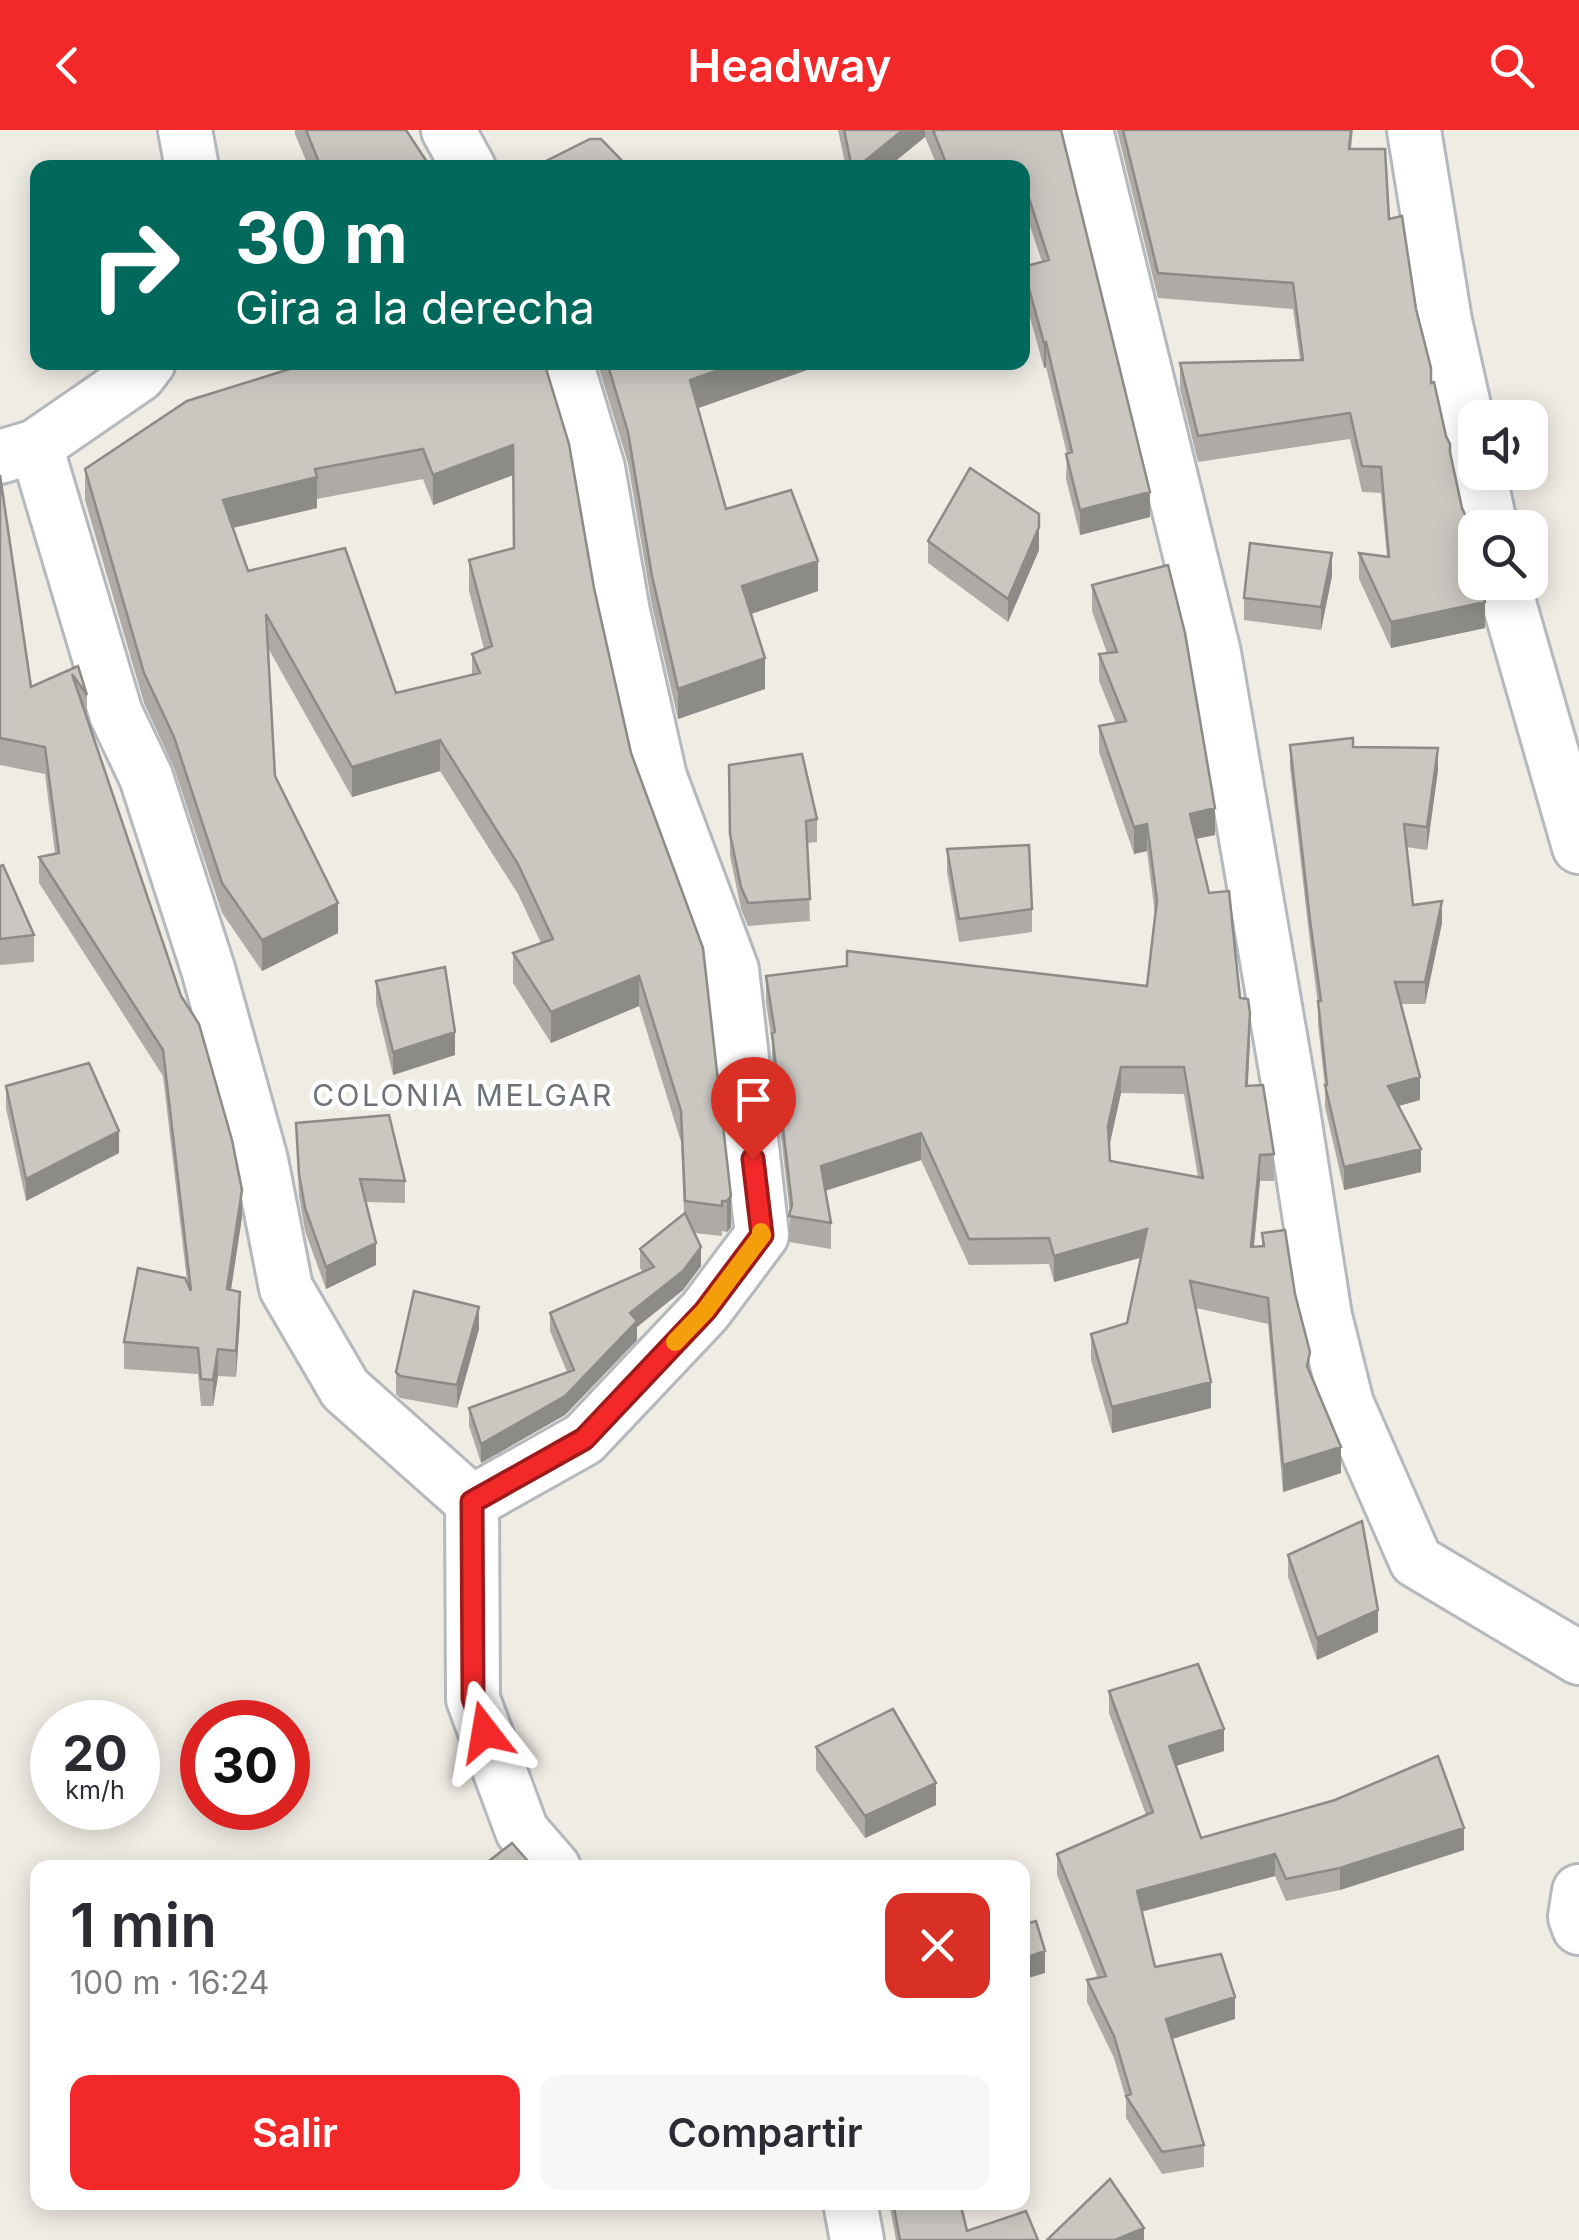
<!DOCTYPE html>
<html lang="es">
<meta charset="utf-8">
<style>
body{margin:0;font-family:Inter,sans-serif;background:#f7f7f7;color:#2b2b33;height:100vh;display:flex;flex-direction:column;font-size:38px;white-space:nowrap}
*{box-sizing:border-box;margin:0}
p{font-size:32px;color:#7c7c81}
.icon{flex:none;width:55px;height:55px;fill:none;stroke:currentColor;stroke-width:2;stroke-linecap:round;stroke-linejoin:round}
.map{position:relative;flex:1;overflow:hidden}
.side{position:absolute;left:30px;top:1730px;width:1000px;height:350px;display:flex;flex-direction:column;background:#fff;border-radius:20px;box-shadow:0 5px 25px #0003}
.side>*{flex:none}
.top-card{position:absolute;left:30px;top:30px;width:1000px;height:210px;border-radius:20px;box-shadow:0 5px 25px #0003;background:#00695c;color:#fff;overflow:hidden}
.controls{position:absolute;left:1458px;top:270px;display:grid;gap:20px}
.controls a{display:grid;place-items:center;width:90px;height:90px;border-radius:20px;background:#fff;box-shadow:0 5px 25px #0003;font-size:50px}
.speed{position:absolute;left:30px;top:1570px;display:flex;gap:20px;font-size:50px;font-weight:700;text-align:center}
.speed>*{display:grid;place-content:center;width:130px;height:130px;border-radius:50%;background:#fff;box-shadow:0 5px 25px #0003;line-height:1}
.speed small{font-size:25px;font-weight:400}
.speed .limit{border:15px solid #d22;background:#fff;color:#111}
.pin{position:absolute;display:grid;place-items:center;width:85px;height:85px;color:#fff;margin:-102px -42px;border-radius:50% 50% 50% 0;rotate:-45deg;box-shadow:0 0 10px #0007}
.pin .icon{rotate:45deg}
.me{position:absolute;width:110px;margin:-55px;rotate:346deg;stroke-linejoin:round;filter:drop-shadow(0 0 8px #0008)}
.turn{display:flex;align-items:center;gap:35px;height:210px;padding:0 40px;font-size:45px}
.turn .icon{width:130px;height:130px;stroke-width:2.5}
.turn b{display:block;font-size:70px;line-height:85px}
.round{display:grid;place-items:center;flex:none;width:105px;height:105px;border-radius:20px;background:#f7f7f7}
.summary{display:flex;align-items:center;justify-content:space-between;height:170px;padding:0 40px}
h1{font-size:60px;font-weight:600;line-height:75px}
.action{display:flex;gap:20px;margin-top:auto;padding:20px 40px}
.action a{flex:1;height:115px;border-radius:20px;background:#f22829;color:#fff;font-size:40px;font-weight:600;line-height:115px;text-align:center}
.action a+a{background:#f7f7f7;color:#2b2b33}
header{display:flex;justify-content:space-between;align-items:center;height:130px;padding:0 40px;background:#f22829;color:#fff;font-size:45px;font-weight:600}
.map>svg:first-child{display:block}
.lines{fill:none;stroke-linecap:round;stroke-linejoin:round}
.street-casing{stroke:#b5b8bc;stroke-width:58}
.street{stroke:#fff;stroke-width:52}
.wall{fill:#aeaba6;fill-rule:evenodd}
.shaded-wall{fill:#8d8b87}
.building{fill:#cac7c1;stroke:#8d8b87;stroke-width:2.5;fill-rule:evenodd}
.route-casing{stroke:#9d1a1b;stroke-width:25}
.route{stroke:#f22829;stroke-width:18}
.slow{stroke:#f59e0b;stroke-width:18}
.labels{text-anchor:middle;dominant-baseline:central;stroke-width:9;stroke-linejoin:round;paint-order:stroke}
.neighbourhood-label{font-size:30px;letter-spacing:2.5px;fill:#6d7378;stroke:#fff}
</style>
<header><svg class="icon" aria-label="back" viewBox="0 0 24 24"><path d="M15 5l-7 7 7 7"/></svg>Headway<svg class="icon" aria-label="search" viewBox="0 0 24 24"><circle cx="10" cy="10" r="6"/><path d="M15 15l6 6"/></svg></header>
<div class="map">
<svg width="1579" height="2110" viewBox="0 0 1579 2110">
<rect width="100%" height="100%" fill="#efece4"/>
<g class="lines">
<g class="street-casing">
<path id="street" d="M 185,0 L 192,38
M 448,0 L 469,38
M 1086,0 L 1214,523 L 1293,981 L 1325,1186 L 1347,1274 L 1416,1431 L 1579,1528
M 1414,0 L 1445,191 L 1475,325
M 36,316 L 116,584 L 146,647 L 208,839 L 261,1030 L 286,1158 L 345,1259 L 472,1372 L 473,1569 L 522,1701 L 554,1738
M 0,327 L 36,316 L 139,245 L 149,232
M 1479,342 L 1491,398
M 1503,452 L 1579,717
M 472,1372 L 584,1309 L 705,1181 L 762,1105 L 732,840 L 660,647 L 623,482 L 598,338 L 566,232
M 1579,1761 L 1575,1787 L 1579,1798
M 850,2072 L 857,2110"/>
</g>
<use href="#street" class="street"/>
</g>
<path class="wall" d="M 295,0 L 406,0 L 431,38 L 309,38 L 295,4 Z
M 838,0 L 1061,0 L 1150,387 L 1080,405 L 1066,349 L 1067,324 L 1046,237 L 1044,238 L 1023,162 L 1023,137 L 1042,132 L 1028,90 L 1022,90 L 1022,38 L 938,38 L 925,7 L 887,38 L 846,38 Z
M 1117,0 L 1353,0 L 1351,19 L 1389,89 L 1416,179 L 1431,253 L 1450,324 L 1474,431 L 1485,498 L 1391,518 L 1359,449 L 1359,423 L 1387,427 L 1381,363 L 1362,362 L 1350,309 L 1198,332 L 1180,259 L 1180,233 L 1300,230 L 1293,179 L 1158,168 Z
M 544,232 L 631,623 L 703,818 L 731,1097 L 727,1102 L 722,1101 L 722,1106 L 694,1103 L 701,1136 L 683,1160 L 637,1197 L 637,1210 L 565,1285 L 481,1333 L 469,1296 L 469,1278 L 567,1242 L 550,1201 L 550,1183 L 643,1142 L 640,1138 L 640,1119 L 684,1083 L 681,1012 L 639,876 L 551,913 L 513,853 L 513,823 L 541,813 L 518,764 L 440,641 L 352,667 L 268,518 L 275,646 L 338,803 L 262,841 L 222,783 L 174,638 L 144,573 L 85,370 L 85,339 ZM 513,345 L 514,418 L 469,430 L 469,461 L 484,519 L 472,524 L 472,545 L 396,563 L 248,441 L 233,398 L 317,378 L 317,369 L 423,349 L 433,375 Z
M 597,232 L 830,232 L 698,278 L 726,379 L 818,461 L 751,484 L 765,559 L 678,589 L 652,476 L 628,333 Z
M 0,345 L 31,557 L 78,536 L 87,565 L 87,587 L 242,1087 L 231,1160 L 240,1189 L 236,1247 L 218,1246 L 213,1276 L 201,1276 L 198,1244 L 124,1239 L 124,1212 L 187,1151 L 163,946 L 39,753 L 39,727 L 55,723 L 45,644 L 0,635 Z
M 928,411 L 1039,420 L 1008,492 L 928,433 Z
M 1332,446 L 1321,500 L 1244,490 L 1244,468 Z
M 1092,455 L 1215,705 L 1196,709 L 1209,763 L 1240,868 L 1250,909 L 1248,956 L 1274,1024 L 1274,1051 L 1260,1051 L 1254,1117 L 1262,1116 L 1262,1103 L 1295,1164 L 1310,1242 L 1341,1343 L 1283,1362 L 1268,1194 L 1196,1178 L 1211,1278 L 1112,1303 L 1091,1230 L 1091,1204 L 1127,1193 L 1141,1127 L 1054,1152 L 1049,1134 L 969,1135 L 921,1030 L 825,1061 L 831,1093 L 831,1119 L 789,1112 L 790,1084 L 772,929 L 772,913 L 766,872 L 766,846 L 1147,856 L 1155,784 L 1147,721 L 1134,724 L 1099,622 L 1099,596 L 1116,593 L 1099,551 L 1099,524 L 1107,523 L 1092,481 ZM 1121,963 L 1184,964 L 1198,1047 L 1110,1031 L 1109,1017 Z
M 1290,615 L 1353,617 L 1438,640 L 1427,720 L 1406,717 L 1413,775 L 1442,793 L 1425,874 L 1401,874 L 1420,970 L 1398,976 L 1421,1042 L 1344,1060 L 1325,977 L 1325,957 L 1318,894 L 1318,875 L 1310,813 L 1290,637 Z
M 729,635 L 817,689 L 817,712 L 807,713 L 810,791 L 748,796 L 741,779 L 730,726 Z
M 947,719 L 1032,779 L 1032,802 L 959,812 L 947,742 Z
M 0,736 L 34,805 L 34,832 L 0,835 Z
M 376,851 L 455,925 L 393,945 L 376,874 Z
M 6,956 L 119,1023 L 26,1071 L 6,978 Z
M 296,993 L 405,1051 L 405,1073 L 366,1072 L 376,1135 L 326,1159 L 305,1101 L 299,1066 Z
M 479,1199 L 457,1278 L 400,1268 L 396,1264 L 396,1242 Z
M 1288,1425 L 1378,1502 L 1317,1530 L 1288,1447 Z
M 1109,1561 L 1224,1621 L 1176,1636 L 1201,1708 L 1464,1720 L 1340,1760 L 1286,1771 L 1275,1746 L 1142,1781 L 1155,1837 L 1235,1889 L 1172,1909 L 1204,2015 L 1204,2037 L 1162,2044 L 1126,1988 L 1126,1969 L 1114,1928 L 1087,1872 L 1087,1850 L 1098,1848 L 1057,1745 L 1057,1724 L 1146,1685 L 1109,1583 Z
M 816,1617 L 936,1675 L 865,1708 L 816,1640 Z
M 889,2072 L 960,2072 L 967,2101 L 1038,2110 L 896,2110 Z"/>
<path class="shaded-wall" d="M 903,0 L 925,0 L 925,7 L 887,38 L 856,38 Z
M 1046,212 L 1046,237 L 1044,238 L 1044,213 Z
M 742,232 L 830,232 L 690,281 L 690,250 Z
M 513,315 L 513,345 L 433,375 L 433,345 Z
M 317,347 L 317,378 L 223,400 L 223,370 Z
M 1150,362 L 1150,387 L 1080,405 L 1080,380 Z
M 1039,397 L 1039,420 L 1008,492 L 1008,469 Z
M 1475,405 L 1475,431 L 1468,435 L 1468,409 Z
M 1332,423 L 1332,446 L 1321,500 L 1321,477 Z
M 818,431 L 818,461 L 742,487 L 742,456 Z
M 1485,472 L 1485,498 L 1391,518 L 1391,492 Z
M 765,528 L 765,559 L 678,589 L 678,559 Z
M 440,610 L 440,641 L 352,667 L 352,637 Z
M 1438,618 L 1438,640 L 1427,720 L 1427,697 Z
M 1215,678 L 1215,705 L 1190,710 L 1190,684 Z
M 1147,694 L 1147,721 L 1134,724 L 1134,697 Z
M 1442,771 L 1442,793 L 1425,874 L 1425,852 Z
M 338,773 L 338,803 L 262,841 L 262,810 Z
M 639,846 L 639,876 L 551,913 L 551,882 Z
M 1250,883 L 1250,909 L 1246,982 L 1246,956 Z
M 455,902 L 455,925 L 393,945 L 393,922 Z
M 1121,937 L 1121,963 L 1108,1022 L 1108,996 Z
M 1420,947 L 1420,970 L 1388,979 L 1388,956 Z
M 119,1001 L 119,1023 L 26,1071 L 26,1049 Z
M 921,1003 L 921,1030 L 821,1062 L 821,1036 Z
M 1421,1019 L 1421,1042 L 1344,1060 L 1344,1037 Z
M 1260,1025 L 1260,1051 L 1251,1144 L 1251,1117 Z
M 242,1060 L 242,1087 L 227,1185 L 227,1159 Z
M 731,1066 L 731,1097 L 727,1102 L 727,1071 Z
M 1147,1099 L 1147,1126 L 1054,1152 L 1054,1126 Z
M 376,1113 L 376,1135 L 326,1159 L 326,1137 Z
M 701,1117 L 701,1136 L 683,1160 L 637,1197 L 637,1210 L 565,1285 L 481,1333 L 481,1314 L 565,1266 L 630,1183 Z
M 240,1162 L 240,1189 L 236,1247 L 236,1221 Z
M 479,1177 L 479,1199 L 457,1278 L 457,1255 Z
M 218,1219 L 218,1246 L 213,1276 L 213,1250 Z
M 1211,1252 L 1211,1278 L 1112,1303 L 1112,1277 Z
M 1341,1317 L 1341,1343 L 1283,1362 L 1283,1335 Z
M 1378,1480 L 1378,1502 L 1317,1530 L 1317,1508 Z
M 1224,1599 L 1224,1621 L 1169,1638 L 1169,1616 Z
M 936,1653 L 936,1675 L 865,1708 L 865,1686 Z
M 1464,1698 L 1464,1720 L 1340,1760 L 1340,1738 Z
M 1275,1724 L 1275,1746 L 1137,1783 L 1137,1761 Z
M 1045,1821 L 1045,1843 L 1022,1850 L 1022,1829 Z
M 1235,1867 L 1235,1889 L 1166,1911 L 1166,1889 Z
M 1144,2098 L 1144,2110 L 1115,2110 Z"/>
<path class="building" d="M 306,0 L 406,0 L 431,38 L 317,38 L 320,35 Z
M 844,0 L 903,0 L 856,38 L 852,38 Z
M 933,0 L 1061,0 L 1150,362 L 1080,380 L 1066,324 L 1072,322 L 1046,212 L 1044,213 L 1023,137 L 1049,130 L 1028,65 L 1022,65 L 1022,38 L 948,38 Z
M 1123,0 L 1351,0 L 1349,19 L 1385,19 L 1389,89 L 1402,86 L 1416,179 L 1431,238 L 1431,253 L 1434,252 L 1446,306 L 1450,314 L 1450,322 L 1462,378 L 1469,393 L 1477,398 L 1475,398 L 1475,405 L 1468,409 L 1475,435 L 1475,452 L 1480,452 L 1485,472 L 1391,492 L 1359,423 L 1389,427 L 1381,337 L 1362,336 L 1350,283 L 1198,306 L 1180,233 L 1303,230 L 1293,153 L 1158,143 Z
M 590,9 L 601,9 L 629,38 L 532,38 Z
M 312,232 L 544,232 L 569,314 L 594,458 L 631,623 L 703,818 L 731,1066 L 727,1071 L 722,1071 L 722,1076 L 685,1071 L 681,981 L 639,846 L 551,882 L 513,823 L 553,809 L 518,734 L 440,610 L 352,637 L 266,484 L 275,646 L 338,773 L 262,810 L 222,753 L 174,607 L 144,543 L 85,339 L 187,271 ZM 513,315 L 514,418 L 469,430 L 492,516 L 472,524 L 480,543 L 396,563 L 345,418 L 248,441 L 223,370 L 317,347 L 315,339 L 423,319 L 433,345 Z
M 607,232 L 742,232 L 690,250 L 726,379 L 791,360 L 818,431 L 742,456 L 765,528 L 678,559 L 652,446 L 628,302 Z
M 970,338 L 1039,384 L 1039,397 L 1008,469 L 928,411 Z
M 0,345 L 31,557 L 78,536 L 87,565 L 72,544 L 181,866 L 199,894 L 232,1010 L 242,1060 L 227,1159 L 240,1162 L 236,1221 L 218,1219 L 213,1250 L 201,1249 L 198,1218 L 124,1212 L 138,1138 L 185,1148 L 191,1161 L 163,920 L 39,727 L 59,723 L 45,617 L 0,608 Z
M 1250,413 L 1332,423 L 1321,477 L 1244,468 Z
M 1168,435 L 1185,503 L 1215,678 L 1190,684 L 1209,763 L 1229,761 L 1240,868 L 1248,869 L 1250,883 L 1246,956 L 1263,955 L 1274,1024 L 1260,1025 L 1251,1117 L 1264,1116 L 1262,1103 L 1285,1100 L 1295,1164 L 1310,1222 L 1307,1236 L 1341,1317 L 1283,1335 L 1268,1168 L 1190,1151 L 1211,1252 L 1112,1277 L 1091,1204 L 1127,1193 L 1147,1099 L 1054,1126 L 1049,1108 L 969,1109 L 921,1003 L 821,1036 L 831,1093 L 789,1086 L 792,1075 L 772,903 L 775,902 L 766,846 L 847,836 L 847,821 L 1147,856 L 1157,770 L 1147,694 L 1134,697 L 1099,596 L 1126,591 L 1099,524 L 1117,522 L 1092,455 ZM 1121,937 L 1184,937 L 1203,1048 L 1110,1031 L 1108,996 Z
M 1353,608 L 1353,617 L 1438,618 L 1427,697 L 1404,694 L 1413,775 L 1442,771 L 1425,852 L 1395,852 L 1420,947 L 1388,956 L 1421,1019 L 1344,1037 L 1325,955 L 1327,955 L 1318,871 L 1321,871 L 1310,790 L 1290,615 Z
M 802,624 L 817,689 L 806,691 L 810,769 L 748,773 L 741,757 L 730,704 L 729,635 Z
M 1029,715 L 1032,779 L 959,789 L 947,719 Z
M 3,735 L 34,805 L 0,809 L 0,736 Z
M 445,837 L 455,902 L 393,922 L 376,851 Z
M 89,933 L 119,1001 L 26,1049 L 6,956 Z
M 389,985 L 405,1051 L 360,1049 L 376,1113 L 326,1137 L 305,1078 L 299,1044 L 296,993 Z
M 685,1083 L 701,1117 L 683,1141 L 630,1183 L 637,1191 L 565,1266 L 481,1314 L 469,1278 L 574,1240 L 550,1183 L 654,1137 L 640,1119 Z
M 414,1161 L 479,1177 L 457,1255 L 400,1246 L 396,1242 Z
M 1362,1391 L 1378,1480 L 1317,1508 L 1288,1425 Z
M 1198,1534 L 1224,1599 L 1169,1616 L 1201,1708 L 1335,1670 L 1438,1626 L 1464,1698 L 1340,1738 L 1286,1749 L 1275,1724 L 1137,1761 L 1155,1837 L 1221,1824 L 1235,1867 L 1166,1889 L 1204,2015 L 1162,2022 L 1126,1966 L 1131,1964 L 1114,1906 L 1087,1850 L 1106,1846 L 1057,1724 L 1153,1682 L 1109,1561 Z
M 893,1579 L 936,1653 L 865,1686 L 816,1617 Z
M 512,1713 L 534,1738 L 480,1738 Z
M 1036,1791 L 1045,1821 L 1022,1829 L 1022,1795 Z
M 1110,2049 L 1144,2098 L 1115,2110 L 1047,2110 Z
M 893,2072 L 960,2072 L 967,2101 L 1026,2081 L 1038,2110 L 900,2110 Z"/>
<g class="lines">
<g class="route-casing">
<path id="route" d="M 485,1602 L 473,1568 L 472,1372 L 584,1309 L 705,1181 L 762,1105 L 753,1029"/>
</g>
<use href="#route" class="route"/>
<path class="slow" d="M 675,1212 L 705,1181 L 762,1105 L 761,1102"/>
</g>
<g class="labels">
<g class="neighbourhood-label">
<text x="463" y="965">COLONIA MELGAR</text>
</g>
</g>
</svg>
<div class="controls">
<a><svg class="icon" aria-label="sound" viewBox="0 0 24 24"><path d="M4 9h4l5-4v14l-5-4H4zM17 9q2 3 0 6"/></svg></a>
<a><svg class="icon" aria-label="search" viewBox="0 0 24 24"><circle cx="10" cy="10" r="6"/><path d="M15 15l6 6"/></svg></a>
</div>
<div class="speed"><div>20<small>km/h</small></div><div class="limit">30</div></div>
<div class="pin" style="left:753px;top:1029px;background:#d93025"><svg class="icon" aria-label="arrive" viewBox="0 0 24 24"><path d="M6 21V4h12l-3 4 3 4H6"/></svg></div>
<svg class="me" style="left:485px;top:1602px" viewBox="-20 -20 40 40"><path d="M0-17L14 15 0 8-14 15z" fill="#f22829" stroke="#fff" stroke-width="4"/></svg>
<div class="top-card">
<div class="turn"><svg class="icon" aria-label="right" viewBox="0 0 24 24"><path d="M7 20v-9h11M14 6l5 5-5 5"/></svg><div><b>30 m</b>Gira a la derecha</div></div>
</div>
<section class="side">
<div class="summary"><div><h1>1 min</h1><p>100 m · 16:24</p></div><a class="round" style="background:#d93025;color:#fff"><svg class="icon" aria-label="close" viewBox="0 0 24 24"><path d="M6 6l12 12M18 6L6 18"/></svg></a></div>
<div class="action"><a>Salir</a><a>Compartir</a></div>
</section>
</div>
